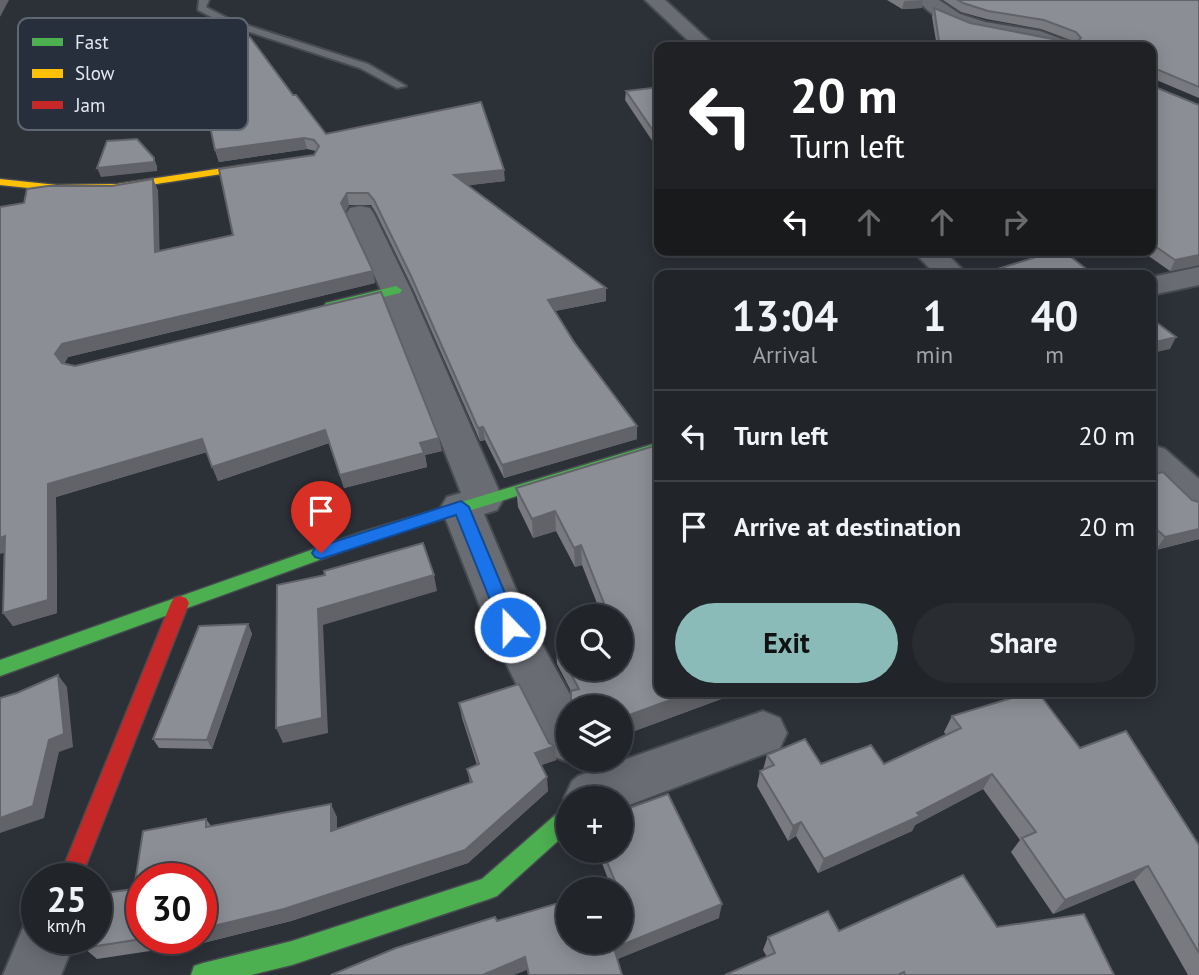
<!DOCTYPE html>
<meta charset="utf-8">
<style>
body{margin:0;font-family:"PT Sans",sans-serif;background:#292c31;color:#f1f3f6;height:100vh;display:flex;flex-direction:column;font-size:26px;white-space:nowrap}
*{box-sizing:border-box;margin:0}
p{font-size:23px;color:#a2a4a8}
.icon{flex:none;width:38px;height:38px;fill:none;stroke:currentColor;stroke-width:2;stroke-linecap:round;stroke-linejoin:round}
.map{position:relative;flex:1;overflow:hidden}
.sheet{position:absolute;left:654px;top:270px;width:502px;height:427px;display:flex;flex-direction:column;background:#212429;border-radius:14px;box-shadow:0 4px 18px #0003,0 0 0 2px #3e4146}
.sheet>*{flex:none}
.hud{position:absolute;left:654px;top:42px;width:502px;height:214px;border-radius:14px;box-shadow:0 4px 18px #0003,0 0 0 2px #3e4146;background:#202124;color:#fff;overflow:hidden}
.tools{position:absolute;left:556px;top:604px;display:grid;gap:14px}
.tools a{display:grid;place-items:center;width:77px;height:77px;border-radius:50%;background:#212429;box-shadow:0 4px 18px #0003,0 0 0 2px #3e4146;font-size:35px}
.speed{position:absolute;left:21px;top:863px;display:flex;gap:14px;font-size:35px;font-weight:700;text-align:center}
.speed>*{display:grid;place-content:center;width:91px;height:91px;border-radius:50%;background:#212429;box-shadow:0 4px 18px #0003,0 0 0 2px #3e4146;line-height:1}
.speed small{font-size:18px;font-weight:400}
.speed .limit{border:10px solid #d22;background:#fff;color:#111}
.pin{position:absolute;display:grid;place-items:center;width:60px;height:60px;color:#fff;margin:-72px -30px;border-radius:50% 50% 50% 0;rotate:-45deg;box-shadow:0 0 7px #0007}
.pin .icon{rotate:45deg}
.me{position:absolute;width:77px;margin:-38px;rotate:338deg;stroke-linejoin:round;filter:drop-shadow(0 0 5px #0008)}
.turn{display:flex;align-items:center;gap:24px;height:147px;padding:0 21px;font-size:32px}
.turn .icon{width:91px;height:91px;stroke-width:2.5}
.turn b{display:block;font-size:49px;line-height:60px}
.lanes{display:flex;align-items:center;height:66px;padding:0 21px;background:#0003;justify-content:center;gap:35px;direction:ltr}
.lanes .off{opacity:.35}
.eta{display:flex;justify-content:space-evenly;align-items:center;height:119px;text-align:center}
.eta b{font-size:42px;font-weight:800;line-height:49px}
.button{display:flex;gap:14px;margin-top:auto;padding:14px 21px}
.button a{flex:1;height:80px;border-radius:42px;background:#8bbbb9;color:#111;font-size:28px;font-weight:800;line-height:80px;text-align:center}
.button a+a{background:#292c31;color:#f1f3f6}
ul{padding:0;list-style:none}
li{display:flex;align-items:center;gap:21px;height:91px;padding:0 21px;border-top:2px solid #3e4146}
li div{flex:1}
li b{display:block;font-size:26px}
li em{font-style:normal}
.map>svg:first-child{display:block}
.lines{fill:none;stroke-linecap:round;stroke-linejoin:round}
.lane-casing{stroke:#474b50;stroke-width:4}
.street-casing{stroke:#474b50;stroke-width:4}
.fast-casing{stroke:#474b50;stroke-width:3}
.slow-casing{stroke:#474b50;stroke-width:3}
.jam-casing{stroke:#474b50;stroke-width:3}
.lane{fill:#696d73;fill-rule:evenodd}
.street{fill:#696d73;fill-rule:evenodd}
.fast{fill:#4caf50;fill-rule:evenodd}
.slow{fill:#ffc107;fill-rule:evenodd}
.jam{fill:#c62828;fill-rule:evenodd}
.wall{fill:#787a7f;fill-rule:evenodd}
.shaded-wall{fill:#616368}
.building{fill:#8b8e94;stroke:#616368;stroke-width:2}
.route{fill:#1a73e8;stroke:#114b97;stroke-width:2}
.key{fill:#272f3c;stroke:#5f6772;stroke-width:2}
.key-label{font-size:19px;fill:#e3e9f1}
</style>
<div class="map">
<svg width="1199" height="975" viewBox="0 0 1199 975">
<rect width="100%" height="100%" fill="#2c3037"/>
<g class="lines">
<g class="lane-casing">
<path id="lane" d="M 199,0 L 209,0 L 206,7 L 231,20 L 368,64 L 406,86 L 397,88 L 360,68 L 225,24 L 198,10 Z"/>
</g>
<g class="street-casing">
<path id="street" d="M 645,0 L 665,0 L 716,47 L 695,47 Z
M 918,0 L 939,0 L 960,14 L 985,22 L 1040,31 L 1072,43 L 1075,47 C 1054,48 1047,45 1028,40 C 991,31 943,33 918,0 Z
M 360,206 L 370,208 L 374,214 L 411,290 L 503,500 L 497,510 L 484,514 L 530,623 L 577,707 L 569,707 L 569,760 L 576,760 L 569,762 L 552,756 L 488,627 L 441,507 L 447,497 L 461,493 L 381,290 L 346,214 L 350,208 Z
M 912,250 L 943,250 L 968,275 L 936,275 Z
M 1199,267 L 1199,285 L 1152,295 L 1152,277 Z
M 1152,445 L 1165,449 L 1199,479 L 1199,515 L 1185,511 L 1152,479 Z
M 763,711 L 780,718 L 787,733 L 780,748 L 621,808 L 621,798 L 569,798 L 569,808 L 564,798 L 572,781 L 578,776 Z
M 37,914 L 37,938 L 76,938 L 61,975 L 3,975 L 27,918 Z"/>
</g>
<g class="fast-casing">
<path id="fast" d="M 396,286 L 402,290 L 400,293 L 330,310 L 324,306 L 326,303 Z
M 660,442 L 660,452 L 374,540 L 0,676 L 0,660 L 362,532 Z
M 569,807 L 569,831 L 497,896 L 489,899 L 292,965 L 251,975 L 191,975 L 194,966 L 203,963 L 292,941 L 482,879 L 561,810 Z"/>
</g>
<g class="slow-casing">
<path id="slow" d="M 270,161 L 274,162 L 274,166 L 117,190 L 57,191 L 0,185 L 0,179 L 57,185 L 117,184 Z"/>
</g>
<g class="jam-casing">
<path id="jam" d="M 180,596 L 186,598 L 189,603 L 81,878 L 59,878 L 171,603 L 174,598 Z"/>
</g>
<use href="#lane" class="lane"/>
<use href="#street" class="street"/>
<use href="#fast" class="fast"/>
<use href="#slow" class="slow"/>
<use href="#jam" class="jam"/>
</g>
<path class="wall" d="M 887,0 L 923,0 L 922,8 L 902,9 Z
M 943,0 L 1199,0 L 1199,98 L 1154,79 L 1155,87 L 1199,265 L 1170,271 L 1140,250 L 1152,250 L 1152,47 L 936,41 L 932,17 L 934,8 L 970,23 L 1058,40 L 1073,41 L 1041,29 L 986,19 L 961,12 Z
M 660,87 L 655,145 L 625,100 L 626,91 Z
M 293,95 L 326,134 L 505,181 L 468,185 L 606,301 L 555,311 L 637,439 L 504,478 L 485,440 L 480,441 L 413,289 L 376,213 L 371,205 L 349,205 L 345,212 L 375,283 L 68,357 L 64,364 L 442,451 L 425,455 L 427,467 L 344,488 L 329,443 L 218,481 L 207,452 L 56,497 L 57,613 L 13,626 L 3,613 L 4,552 L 112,186 L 153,179 L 158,191 L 159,251 L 233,235 L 314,155 L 316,151 L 307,149 L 219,162 L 215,150 Z
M 657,445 L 660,691 L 743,691 L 621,736 L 621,707 L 571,691 L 557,664 L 556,646 L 621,668 L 621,616 L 602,616 L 582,565 L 575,567 L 556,531 L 533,538 L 518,507 L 516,488 Z
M 1152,475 L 1192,500 L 1199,502 L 1199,539 L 1156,550 L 1152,546 Z
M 248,624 L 252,634 L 212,749 L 159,748 L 153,739 Z
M 459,703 L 555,746 L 556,760 L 541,765 L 548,791 L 468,863 L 291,921 L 203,943 L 97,959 L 84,948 L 134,889 L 206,819 L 211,826 L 337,817 L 337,829 L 470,783 L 467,769 L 477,765 L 462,718 ZM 201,878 L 201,938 L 142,938 Z
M 952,716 L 1080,748 L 1199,845 L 1199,975 L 1188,975 L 1134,880 L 1053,914 L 1011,852 L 1020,840 L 983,789 L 915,825 L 912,831 L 818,873 L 796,836 L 788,841 L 757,786 L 760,771 L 763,770 L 767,755 L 821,764 L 884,764 L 946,735 L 944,732 Z
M 621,811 L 719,918 L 617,959 L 622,975 L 528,975 L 527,970 L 497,921 L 611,887 L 602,863 L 602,850 L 623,841 L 621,837 Z
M 997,927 L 1114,975 L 725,975 L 767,957 L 763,950 L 768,937 L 839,931 Z"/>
<path class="shaded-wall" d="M 0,0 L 9,0 L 0,17 Z
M 923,0 L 922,8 L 902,9 L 904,1 Z
M 656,135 L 660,135 L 660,145 L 655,145 Z
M 304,138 L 307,149 L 219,162 L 215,150 Z
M 154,158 L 157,166 L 157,171 L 101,177 L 97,168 Z
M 504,170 L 505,181 L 456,187 L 454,175 Z
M 153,179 L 158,191 L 160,265 L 155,252 Z
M 347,193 L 349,205 L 344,215 L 341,203 Z
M 1199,255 L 1199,265 L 1170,271 L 1175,260 Z
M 373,271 L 375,283 L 68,357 L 61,367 L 55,354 L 62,344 Z
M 606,288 L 606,301 L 549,312 L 548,300 Z
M 1176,337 L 1170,349 L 1152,353 L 1152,343 Z
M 637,426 L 637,439 L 504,478 L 502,465 Z
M 483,427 L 485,440 L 480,441 L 478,428 Z
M 325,430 L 329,443 L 218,481 L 212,467 Z
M 439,438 L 442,451 L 425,455 L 427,467 L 344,488 L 340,475 L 420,443 Z
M 202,439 L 207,452 L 56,497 L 57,613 L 13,626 L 3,613 L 48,484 Z
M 555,511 L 556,531 L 533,538 L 532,519 Z
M 1199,529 L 1199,539 L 1156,550 L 1165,537 Z
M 5,536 L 14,550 L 0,554 L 0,538 Z
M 581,545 L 582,565 L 575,567 L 574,548 Z
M 434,575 L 437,591 L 323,625 L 328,733 L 283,743 L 276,728 L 318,609 Z
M 248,624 L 252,634 L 212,749 L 207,740 Z
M 58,675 L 67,687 L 73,747 L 59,752 L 44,818 L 0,833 L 0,818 Z
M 695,691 L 743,691 L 621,736 L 621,718 Z
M 555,746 L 556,760 L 536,767 L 535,753 Z
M 992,774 L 983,789 L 915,825 L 912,831 L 818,873 L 824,859 L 917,813 Z
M 547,777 L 548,791 L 468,863 L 291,921 L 203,943 L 199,938 L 201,938 L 201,929 Z
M 331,804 L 337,817 L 337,844 L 331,831 Z
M 801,822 L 796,836 L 788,841 L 793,826 Z
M 1148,866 L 1134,880 L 1053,914 L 1065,900 Z
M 722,904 L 719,918 L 613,961 L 614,948 Z
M 525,957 L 527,970 L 514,975 L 483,975 Z"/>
<path class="building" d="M 958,0 L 1199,0 L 1199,87 L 1154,68 L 1155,87 L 1199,105 L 1199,255 L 1175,260 L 1152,244 L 1152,47 L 902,47 L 939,41 L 934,8 L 970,23 L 1058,40 L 1078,41 L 1081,38 L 1076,32 L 1044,20 L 988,11 L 963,3 Z
M 250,37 L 293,95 L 296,95 L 326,134 L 481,102 L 504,170 L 454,175 L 606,288 L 548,300 L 574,342 L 637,426 L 502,465 L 483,427 L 478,428 L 411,276 L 374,200 L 368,193 L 347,193 L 341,203 L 373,271 L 62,344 L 55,354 L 62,363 L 75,366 L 381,292 L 439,438 L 420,443 L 424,453 L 340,475 L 325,430 L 212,467 L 202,439 L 48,484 L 48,600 L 3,613 L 5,536 L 0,538 L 0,207 L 24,203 L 27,189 L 48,186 L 112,186 L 153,179 L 155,252 L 233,235 L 219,169 L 314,155 L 319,146 L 314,140 L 304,138 L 215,150 L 194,49 Z
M 660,87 L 660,135 L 656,135 L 626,91 Z
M 137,139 L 154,158 L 154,162 L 97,168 L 107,141 Z
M 1059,250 L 1062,250 L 1094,275 L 978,275 Z
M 1152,319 L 1176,337 L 1152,343 Z
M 657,445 L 660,447 L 660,691 L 695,691 L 621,718 L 621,707 L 571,707 L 571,691 L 579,689 L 556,646 L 569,641 L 569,668 L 621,668 L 621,616 L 609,616 L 581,545 L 574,548 L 555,511 L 532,519 L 516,488 Z
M 1163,472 L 1192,500 L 1199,502 L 1199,529 L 1165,537 L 1152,525 L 1152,475 Z
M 423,543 L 434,575 L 318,609 L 322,718 L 276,728 L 277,585 L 325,575 L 324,571 Z
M 248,624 L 207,740 L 153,739 L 199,626 Z
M 58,675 L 64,734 L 49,740 L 33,806 L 0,818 L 0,698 L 17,693 Z
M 519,684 L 549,743 L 555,746 L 535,753 L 547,777 L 465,850 L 284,909 L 201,929 L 201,878 L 142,878 L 142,938 L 148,938 L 84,948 L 87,938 L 96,938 L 97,894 L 134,889 L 143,831 L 206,819 L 206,827 L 331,804 L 331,831 L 472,782 L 467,769 L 479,764 L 459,703 Z
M 1035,691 L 1037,691 L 1080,748 L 1126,731 L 1199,845 L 1199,953 L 1148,866 L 1065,900 L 1022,838 L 1036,832 L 992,774 L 917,813 L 920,816 L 824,859 L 801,822 L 793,826 L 760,771 L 774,765 L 767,755 L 805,739 L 821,764 L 871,745 L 884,764 L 961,728 L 952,716 Z
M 668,794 L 722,904 L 614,948 L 622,975 L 529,975 L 525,957 L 483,975 L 331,975 L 396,948 L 495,917 L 497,921 L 569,900 L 569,942 L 621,942 L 621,889 L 605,889 L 617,886 L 602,850 L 621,850 L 621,841 L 629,838 L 621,821 L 621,811 Z
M 963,875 L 997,927 L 1084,914 L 1114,975 L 905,975 L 904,972 L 898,975 L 725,975 L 775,953 L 768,937 L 828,911 L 839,931 Z"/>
<path class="route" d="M 461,501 L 469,507 L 519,627 L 516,632 L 510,634 L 503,632 L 456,515 L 321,559 L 315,557 L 312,553 L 315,548 Z"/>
<rect x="18" y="18" width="230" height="112" rx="10" class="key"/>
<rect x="32" y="38" width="31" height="8" fill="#4caf50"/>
<rect x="32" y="69" width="31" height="9" fill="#ffc107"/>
<rect x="32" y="101" width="31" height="8" fill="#c62828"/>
<g class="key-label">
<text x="75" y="49">Fast</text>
<text x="75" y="80">Slow</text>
<text x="75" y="112">Jam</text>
</g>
</svg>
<div class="tools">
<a><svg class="icon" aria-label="search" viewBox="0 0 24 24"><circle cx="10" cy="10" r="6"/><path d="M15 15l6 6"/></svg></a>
<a><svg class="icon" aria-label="layers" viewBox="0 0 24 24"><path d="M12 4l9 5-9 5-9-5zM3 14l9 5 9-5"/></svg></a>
<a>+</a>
<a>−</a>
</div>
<div class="speed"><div>25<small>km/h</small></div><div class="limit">30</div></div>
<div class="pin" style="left:321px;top:553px;background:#d93025"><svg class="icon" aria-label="arrive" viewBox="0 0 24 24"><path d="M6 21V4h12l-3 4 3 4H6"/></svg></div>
<svg class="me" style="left:510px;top:627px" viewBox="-20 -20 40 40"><circle r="17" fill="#1a73e8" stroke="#fff" stroke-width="3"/><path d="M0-11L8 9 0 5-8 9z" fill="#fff"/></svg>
<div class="hud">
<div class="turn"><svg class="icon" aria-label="left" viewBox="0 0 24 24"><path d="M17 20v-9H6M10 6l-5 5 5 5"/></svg><div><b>20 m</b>Turn left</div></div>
<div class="lanes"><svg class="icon" aria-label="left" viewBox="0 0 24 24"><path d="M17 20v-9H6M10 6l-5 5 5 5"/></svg><svg class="icon off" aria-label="ahead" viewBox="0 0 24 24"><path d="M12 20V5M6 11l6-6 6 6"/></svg><svg class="icon off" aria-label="ahead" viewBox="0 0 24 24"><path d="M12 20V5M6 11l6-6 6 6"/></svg><svg class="icon off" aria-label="right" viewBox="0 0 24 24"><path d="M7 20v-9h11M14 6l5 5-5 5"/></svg></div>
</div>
<section class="sheet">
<div class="eta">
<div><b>13:04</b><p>Arrival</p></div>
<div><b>1</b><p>min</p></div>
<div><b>40</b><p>m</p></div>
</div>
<ul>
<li><svg class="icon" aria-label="left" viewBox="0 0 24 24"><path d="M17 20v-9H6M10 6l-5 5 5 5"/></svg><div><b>Turn left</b></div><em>20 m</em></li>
<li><svg class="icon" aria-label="arrive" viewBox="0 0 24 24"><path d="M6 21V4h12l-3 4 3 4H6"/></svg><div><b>Arrive at destination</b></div><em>20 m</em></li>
</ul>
<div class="button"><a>Exit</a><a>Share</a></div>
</section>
</div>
